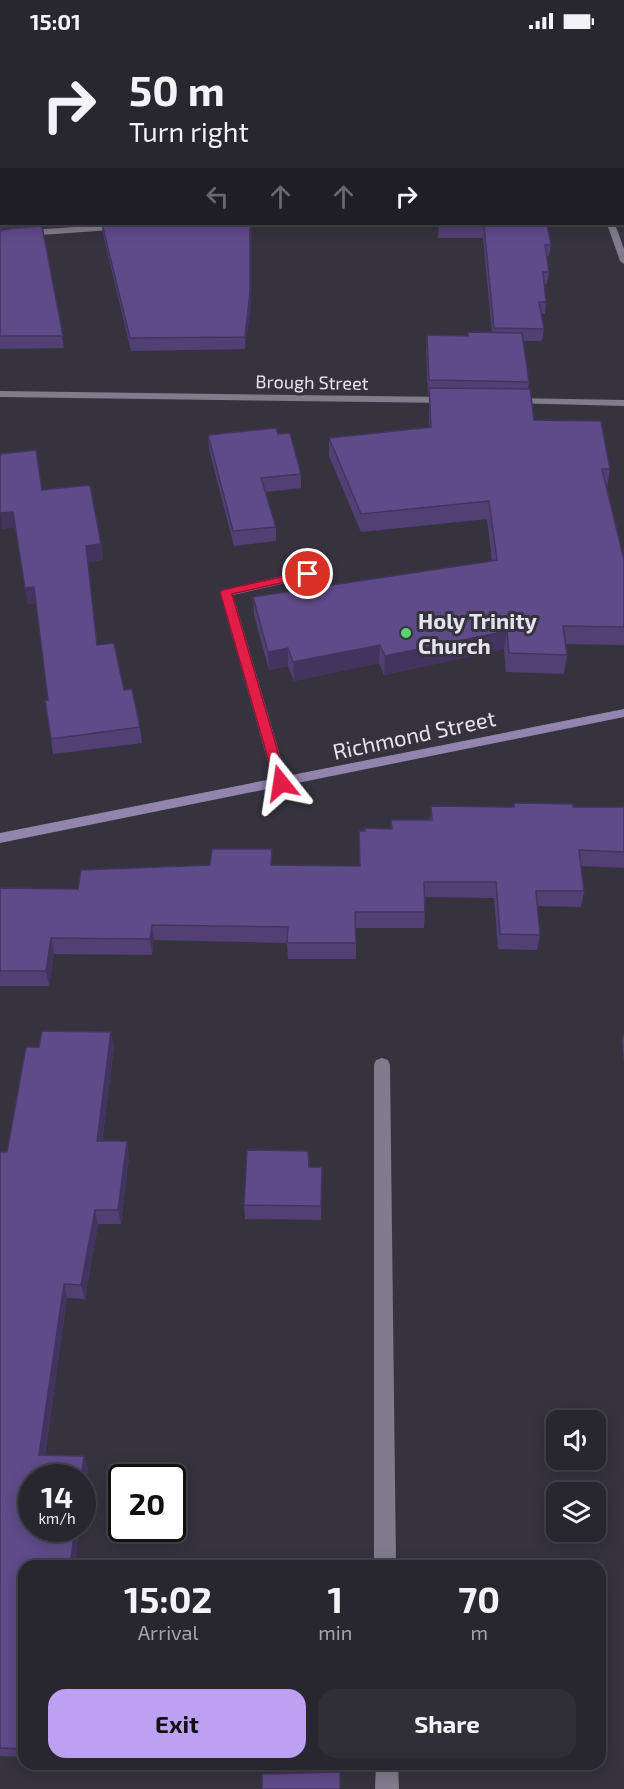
<!DOCTYPE html>
<style>
body{margin:0;font-family:"Exo 2",sans-serif;background:#302e37;color:#f1f3f6;height:100vh;display:flex;flex-direction:column;font-size:22px;white-space:nowrap}
*{box-sizing:border-box;margin:0}
p{font-size:20px;color:#a5a5aa}
.icon{flex:none;width:33px;height:33px;fill:none;stroke:currentColor;stroke-width:2;stroke-linecap:round;stroke-linejoin:round}
.map{position:relative;flex:1;overflow:hidden}
.sheet{position:absolute;left:18px;top:1518px;width:588px;height:210px;display:flex;flex-direction:column;background:#28262f;border-radius:18px;box-shadow:0 3px 15px #0003,0 0 0 2px #44434b}
.sheet>*{flex:none}
.banner{position:absolute;left:0px;top:0px;width:624px;height:183px;box-shadow:0 3px 15px #0003,0 0 0 2px #44434b;background:#28262f;color:#f1f3f6;overflow:hidden}
.tools{position:absolute;left:546px;top:1368px;display:grid;gap:12px}
.tools a{display:grid;place-items:center;width:60px;height:60px;border-radius:12px;background:#28262f;box-shadow:0 3px 15px #0003,0 0 0 2px #44434b;font-size:30px}
.speed{position:absolute;left:18px;top:1422px;display:flex;gap:12px;font-size:30px;font-weight:700;text-align:center}
.speed>*{display:grid;place-content:center;width:78px;height:78px;border-radius:50%;background:#28262f;box-shadow:0 3px 15px #0003,0 0 0 2px #44434b;line-height:1}
.speed small{font-size:15px;font-weight:400}
.speed .limit{border:3px solid #111;border-radius:9px;background:#fff;color:#111}
.pin{position:absolute;display:grid;place-items:center;width:51px;height:51px;color:#fff;margin:-26px;border:3px solid #fff;border-radius:50%;box-shadow:0 2px 6px #0007}
.me{position:absolute;width:66px;margin:-33px;rotate:345deg;stroke-linejoin:round;filter:drop-shadow(0 0 4px #0008)}
.turn{display:flex;align-items:center;gap:21px;height:126px;padding:0 30px;font-size:27px}
.turn .icon{width:78px;height:78px;stroke-width:2.5}
.turn b{display:block;font-size:42px;line-height:51px}
.lanes{display:flex;align-items:center;height:57px;padding:0 30px;background:#0003;justify-content:center;gap:30px;direction:ltr}
.lanes .off{opacity:.35}
.eta{display:flex;justify-content:space-evenly;align-items:center;height:102px;text-align:center}
.eta b{font-size:36px;font-weight:700;line-height:42px}
.button{display:flex;gap:12px;margin-top:auto;padding:12px 30px}
.button a{flex:1;height:69px;border-radius:18px;background:#bca0f2;color:#111;font-size:24px;font-weight:700;line-height:69px;text-align:center}
.button a+a{background:#302e37;color:#f1f3f6}
.status{display:flex;justify-content:space-between;align-items:center;height:42px;padding:0 30px;background:#28262f;direction:ltr}
.status svg{height:16px;fill:currentColor}
.map>svg:first-child{display:block}
.lines{fill:none;stroke-linecap:round;stroke-linejoin:round}
.service{fill:#807c8b;fill-rule:evenodd}
.minor{fill:#807c8b;fill-rule:evenodd}
.tertiary{fill:#807c8b;fill-rule:evenodd}
.secondary{fill:#9185ad;fill-rule:evenodd}
.wall{fill:#524075}
.shaded-wall{fill:#42345f}
.building{fill:#5f4b88;stroke:#42345f;stroke-width:1.5}
.route{fill:#e11d48;stroke:#92132f;stroke-width:1.5}
.poi-dot{fill:#57d570;stroke:#36333f;stroke-width:2}
.labels{text-anchor:middle;dominant-baseline:central;stroke-width:6;stroke-linejoin:round;paint-order:stroke}
.far-street-label{font-size:18px;fill:#e5e3eb;stroke:#36333f}
.poi-label{font-size:22px;font-weight:bold;fill:#e5e3eb;stroke:#36333f;text-anchor:start}
.street-label{font-size:22px;fill:#e5e3eb;stroke:#36333f}
</style>
<div class="status"><b>15:01</b><svg viewBox="0 0 49 12"><path d="M0 12V9h3v3zM5 12V6h3v6zM10 12V3h3v9zM15 12V0h3v12zM26 1h20v11H26zM47 4h2v5h-2z"/></svg></div>
<div class="map">
<svg width="624" height="1747" viewBox="0 0 624 1747">
<rect width="100%" height="100%" fill="#36333f"/>
<g class="lines">
<path class="service" d="M 308,528 L 312,529 L 312,535 L 233,553 L 288,741 L 281,746 L 274,741 L 220,551 L 222,548 Z
M 382,1016 L 388,1018 L 390,1023 L 396,1524 L 374,1524 L 374,1023 L 376,1018 Z
M 376,1722 L 398,1722 L 399,1747 L 375,1747 Z"/>
<path class="minor" d="M 0,56 L 2,56 L 0,64 Z
M 622,146 L 624,146 L 624,151 L 622,151 Z
M 622,163 L 624,163 L 624,169 L 622,169 Z
M 122,182 L 126,185 L 125,187 L 13,195 L 0,199 L 0,193 L 12,189 Z
M 0,349 L 447,355 L 452,358 L 447,361 L 0,355 Z
M 513,356 L 624,358 L 624,364 L 509,361 L 508,359 Z"/>
<path class="tertiary" d="M 548,0 L 554,0 L 555,2 L 548,2 Z
M 607,182 L 615,182 L 624,207 L 624,222 L 620,219 Z"/>
<path class="secondary" d="M 624,667 L 624,675 L 0,801 L 0,791 Z"/>
</g>
<path class="wall" d="M 0,0 L 2,2 L 2,51 L 0,51 Z
M 307,0 L 368,0 L 368,2 L 307,2 Z
M 600,0 L 624,0 L 624,92 L 622,86 L 622,2 L 600,2 Z
M 0,144 L 2,182 L 42,182 L 64,306 L 0,307 Z
M 100,182 L 251,182 L 251,262 L 245,307 L 131,309 L 103,192 L 102,182 Z
M 439,182 L 547,182 L 551,203 L 549,214 L 547,214 L 549,230 L 547,242 L 544,242 L 546,260 L 545,272 L 541,272 L 544,287 L 542,299 L 523,299 L 529,340 L 528,347 L 534,378 L 610,427 L 607,445 L 624,518 L 624,603 L 566,602 L 567,613 L 564,632 L 506,630 L 504,607 L 384,633 L 379,621 L 294,639 L 288,624 L 269,628 L 254,573 L 253,555 L 492,519 L 487,477 L 361,490 L 329,414 L 329,396 L 429,385 L 429,353 L 428,353 L 426,308 L 427,293 L 467,294 L 468,290 L 492,291 L 483,196 L 438,196 Z
M 278,392 L 301,432 L 301,446 L 265,450 L 276,485 L 276,499 L 234,504 L 209,407 L 208,393 Z
M 42,448 L 101,502 L 103,518 L 88,520 L 97,603 L 124,648 L 140,685 L 142,701 L 53,712 L 51,697 L 48,658 L 36,561 L 28,562 L 15,485 L 2,487 Z
M 514,761 L 573,765 L 624,765 L 624,826 L 581,824 L 584,849 L 581,865 L 537,864 L 540,893 L 537,908 L 498,907 L 494,856 L 424,855 L 425,870 L 424,886 L 356,886 L 356,917 L 288,917 L 287,901 L 154,898 L 152,913 L 54,912 L 49,944 L 0,944 L 0,846 L 78,847 L 273,823 L 359,824 L 359,789 L 391,787 L 391,778 L 430,778 L 431,764 L 513,765 Z
M 624,991 L 624,1019 L 622,998 Z
M 114,1005 L 102,1099 L 129,1114 L 121,1182 L 98,1182 L 85,1257 L 67,1256 L 45,1413 L 88,1426 L 82,1467 L 82,1436 L 24,1524 L 24,1715 L 0,1714 L 0,1110 L 7,1110 Z
M 309,1125 L 322,1125 L 321,1178 L 245,1177 L 244,1163 Z"/>
<path class="shaded-wall" d="M 2,179 L 2,182 L 11,182 L 12,187 L 0,192 L 0,180 Z
M 251,182 L 251,262 L 245,307 L 245,295 Z
M 13,470 L 15,485 L 2,487 L 0,471 Z
M 101,502 L 103,518 L 88,520 L 86,504 Z
M 34,545 L 36,561 L 28,562 L 25,546 Z
M 507,589 L 504,607 L 384,633 L 385,614 Z
M 380,603 L 379,621 L 294,639 L 293,620 Z
M 288,606 L 288,624 L 269,628 L 268,610 Z
M 152,883 L 154,898 L 152,913 L 150,897 Z
M 51,896 L 54,912 L 49,944 L 46,929 Z
M 111,990 L 114,1005 L 100,1114 L 97,1099 Z
M 127,1099 L 129,1114 L 121,1182 L 118,1168 Z
M 95,1168 L 98,1182 L 85,1257 L 81,1243 Z
M 64,1242 L 67,1256 L 43,1425 L 39,1413 Z
M 84,1414 L 88,1426 L 82,1467 L 82,1436 L 81,1436 Z
M 75,1486 L 80,1486 L 75,1524 L 70,1524 Z"/>
<path class="building" d="M 0,0 L 155,0 L 154,2 L 2,2 L 2,41 L 0,41 Z
M 437,0 L 501,0 L 501,2 L 437,2 Z
M 603,0 L 624,0 L 624,75 L 622,70 L 622,2 L 604,2 Z
M 2,141 L 2,179 L 0,180 L 0,144 Z
M 102,182 L 250,182 L 250,250 L 245,295 L 130,296 Z
M 439,182 L 547,182 L 551,203 L 545,203 L 549,230 L 543,230 L 546,260 L 539,260 L 544,287 L 494,286 L 484,184 L 439,184 Z
M 42,184 L 63,294 L 0,294 L 0,189 L 12,186 Z
M 468,290 L 522,291 L 529,340 L 429,338 L 427,293 L 468,294 Z
M 429,346 L 530,347 L 534,378 L 601,379 L 610,427 L 602,427 L 624,518 L 624,585 L 563,584 L 567,613 L 509,611 L 507,589 L 385,614 L 380,603 L 293,620 L 288,606 L 268,610 L 253,555 L 497,518 L 489,459 L 361,472 L 329,396 L 431,385 Z
M 276,386 L 278,392 L 290,391 L 301,432 L 261,436 L 276,485 L 233,489 L 208,393 Z
M 36,408 L 42,448 L 90,443 L 101,502 L 86,504 L 97,603 L 114,601 L 124,648 L 132,647 L 140,685 L 51,697 L 45,658 L 48,658 L 34,545 L 25,546 L 13,470 L 0,471 L 0,412 Z
M 514,761 L 573,762 L 573,765 L 624,765 L 624,810 L 579,808 L 584,849 L 536,849 L 540,893 L 500,892 L 496,840 L 424,840 L 425,870 L 355,870 L 356,901 L 287,901 L 288,885 L 152,883 L 150,897 L 51,896 L 46,929 L 0,929 L 0,846 L 78,847 L 81,828 L 210,823 L 212,807 L 272,807 L 271,823 L 360,824 L 359,789 L 365,789 L 365,786 L 392,787 L 391,778 L 432,778 L 431,764 L 514,765 Z
M 42,989 L 111,990 L 97,1099 L 127,1099 L 118,1168 L 95,1168 L 81,1243 L 64,1242 L 39,1413 L 84,1414 L 81,1436 L 32,1436 L 32,1486 L 75,1486 L 70,1524 L 24,1524 L 24,1707 L 0,1706 L 0,1110 L 7,1110 L 26,1005 L 39,1005 Z
M 247,1108 L 308,1109 L 309,1125 L 322,1125 L 321,1164 L 244,1163 Z
M 340,1730 L 340,1747 L 262,1747 L 262,1732 Z"/>
<path class="route" d="M 308,529 L 313,532 L 312,534 L 232,552 L 287,741 L 281,745 L 275,741 L 220,550 L 222,548 Z"/>
<circle class="poi-dot" cx="406" cy="591" r="6"/>
<g class="labels">
<g class="far-street-label">
<text transform="translate(312 340) rotate(1)">Brough Street</text>
</g>
<g class="poi-label">
<text x="418" y="578">Holy Trinity<tspan x="418" dy="25">Church</tspan></text>
</g>
<g class="street-label">
<text transform="translate(414 692) rotate(-12)">Richmond Street</text>
</g>
</g>
</svg>
<div class="tools">
<a><svg class="icon" aria-label="sound" viewBox="0 0 24 24"><path d="M4 9h4l5-4v14l-5-4H4zM17 9q2 3 0 6"/></svg></a>
<a><svg class="icon" aria-label="layers" viewBox="0 0 24 24"><path d="M12 4l9 5-9 5-9-5zM3 14l9 5 9-5"/></svg></a>
</div>
<div class="speed"><div>14<small>km/h</small></div><div class="limit">20</div></div>
<div class="pin" style="left:308px;top:532px;background:#d93025"><svg class="icon" aria-label="arrive" viewBox="0 0 24 24"><path d="M6 21V4h12l-3 4 3 4H6"/></svg></div>
<svg class="me" style="left:281px;top:741px" viewBox="-20 -20 40 40"><path d="M0-17L14 15 0 8-14 15z" fill="#e11d48" stroke="#fff" stroke-width="4"/></svg>
<div class="banner">
<div class="turn"><svg class="icon" aria-label="right" viewBox="0 0 24 24"><path d="M7 20v-9h11M14 6l5 5-5 5"/></svg><div><b>50 m</b>Turn right</div></div>
<div class="lanes"><svg class="icon off" aria-label="left" viewBox="0 0 24 24"><path d="M17 20v-9H6M10 6l-5 5 5 5"/></svg><svg class="icon off" aria-label="ahead" viewBox="0 0 24 24"><path d="M12 20V5M6 11l6-6 6 6"/></svg><svg class="icon off" aria-label="ahead" viewBox="0 0 24 24"><path d="M12 20V5M6 11l6-6 6 6"/></svg><svg class="icon" aria-label="right" viewBox="0 0 24 24"><path d="M7 20v-9h11M14 6l5 5-5 5"/></svg></div>
</div>
<section class="sheet">
<div class="eta">
<div><b>15:02</b><p>Arrival</p></div>
<div><b>1</b><p>min</p></div>
<div><b>70</b><p>m</p></div>
</div>
<div class="button"><a>Exit</a><a>Share</a></div>
</section>
</div>
